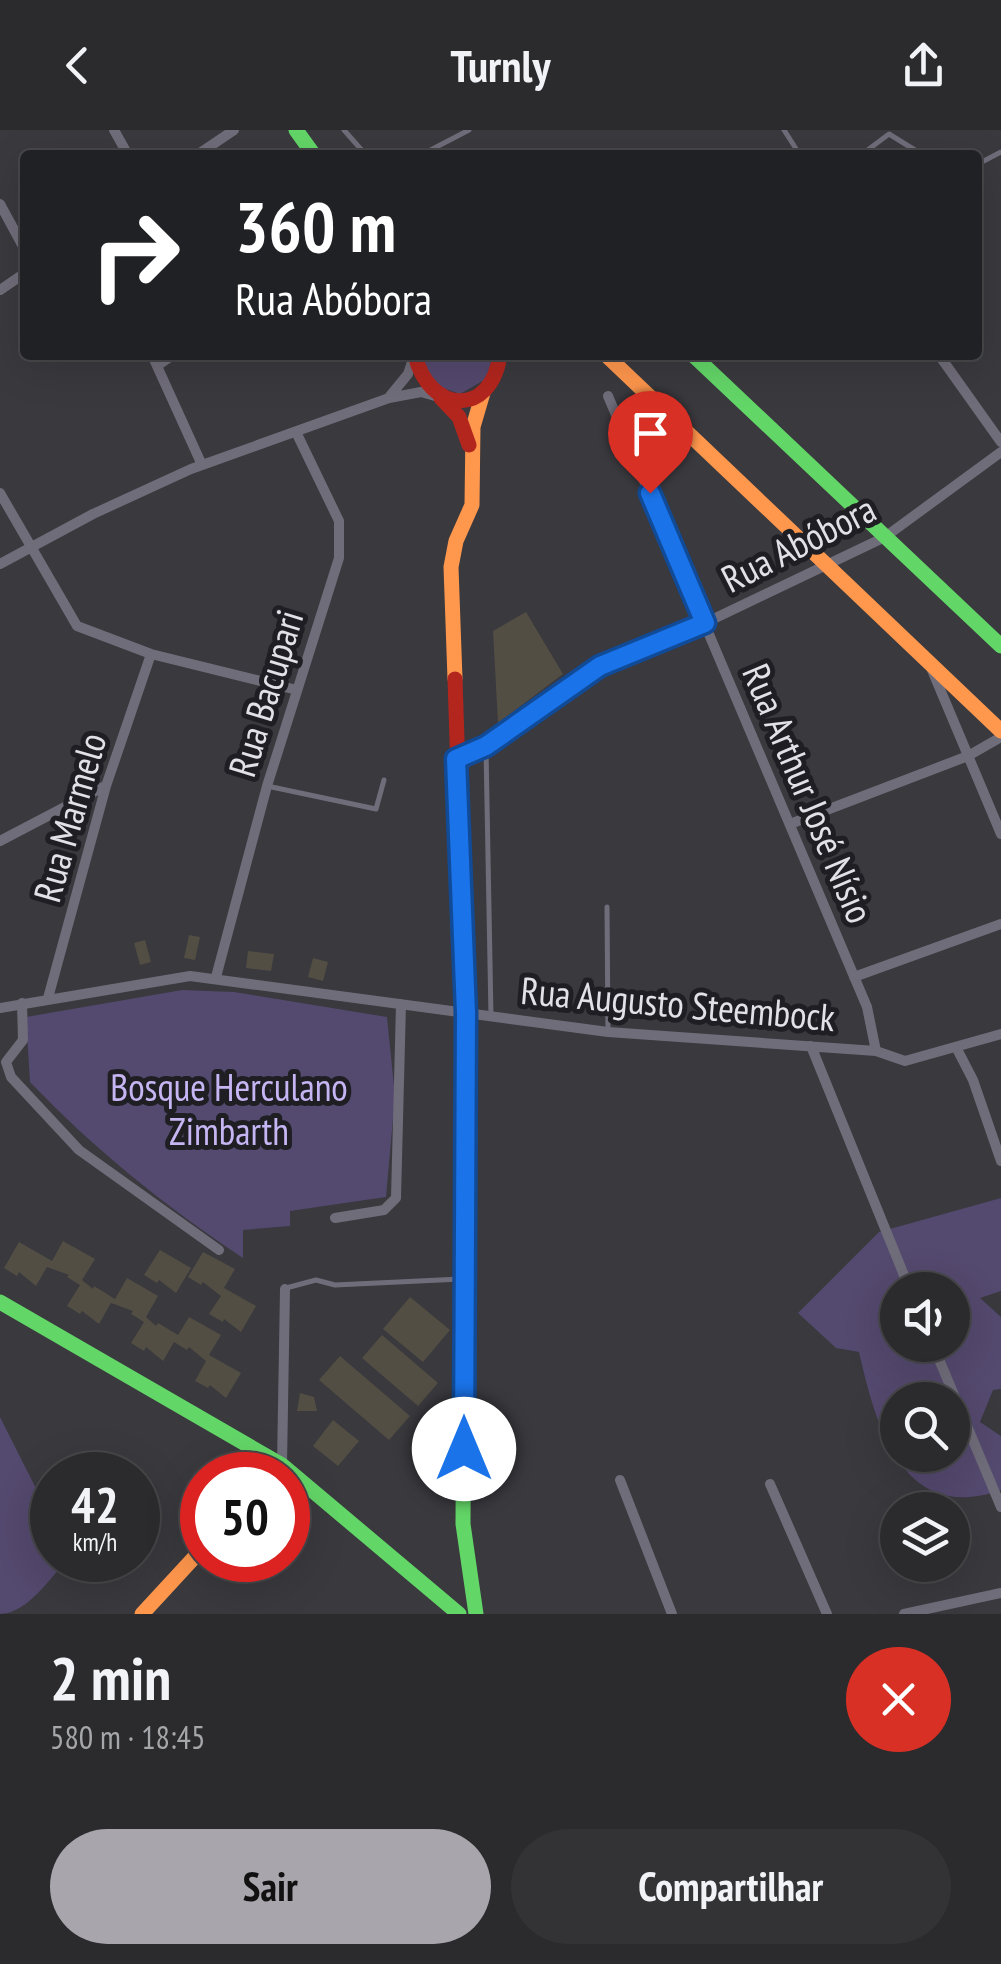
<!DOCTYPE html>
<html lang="pt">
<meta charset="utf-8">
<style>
body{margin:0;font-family:"PT Sans Narrow",sans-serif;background:#333336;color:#f1f3f6;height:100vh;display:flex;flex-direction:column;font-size:38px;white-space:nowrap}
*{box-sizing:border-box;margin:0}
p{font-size:32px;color:#a6a7aa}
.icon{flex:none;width:55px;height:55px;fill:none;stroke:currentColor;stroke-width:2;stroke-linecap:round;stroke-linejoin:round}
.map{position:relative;height:1484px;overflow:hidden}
.side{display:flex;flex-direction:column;background:#2b2b2e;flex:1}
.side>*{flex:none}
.banner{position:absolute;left:20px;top:20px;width:962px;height:210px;border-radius:10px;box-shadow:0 10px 40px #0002,0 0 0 2px #47474a;background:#202124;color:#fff;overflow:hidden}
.controls{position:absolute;left:880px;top:1142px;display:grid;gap:20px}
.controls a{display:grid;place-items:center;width:90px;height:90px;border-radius:50%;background:#2b2b2e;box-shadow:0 10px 40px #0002,0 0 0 2px #47474a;font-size:50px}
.speed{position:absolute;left:30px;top:1322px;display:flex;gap:20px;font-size:50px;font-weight:700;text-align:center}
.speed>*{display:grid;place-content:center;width:130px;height:130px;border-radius:50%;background:#2b2b2e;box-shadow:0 10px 40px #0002,0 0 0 2px #47474a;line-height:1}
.speed small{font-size:25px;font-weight:400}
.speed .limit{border:15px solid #d22;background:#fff;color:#111}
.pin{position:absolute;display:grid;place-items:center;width:85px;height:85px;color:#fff;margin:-102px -42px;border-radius:50% 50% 50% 0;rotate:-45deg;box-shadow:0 0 10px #0007}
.pin .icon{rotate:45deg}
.me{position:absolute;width:110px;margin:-55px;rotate:0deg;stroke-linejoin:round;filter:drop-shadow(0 0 8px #0008)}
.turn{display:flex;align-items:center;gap:35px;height:210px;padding:0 50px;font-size:45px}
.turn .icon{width:130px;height:130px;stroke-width:2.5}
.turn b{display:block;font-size:70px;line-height:85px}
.round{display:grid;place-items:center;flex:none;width:105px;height:105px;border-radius:52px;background:#333336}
.headline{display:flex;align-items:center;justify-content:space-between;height:170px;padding:0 50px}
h1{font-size:60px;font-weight:800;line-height:75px}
.primary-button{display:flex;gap:20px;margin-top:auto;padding:20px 50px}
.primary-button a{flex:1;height:115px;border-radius:60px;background:#a8a6ac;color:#111;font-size:40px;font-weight:800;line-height:115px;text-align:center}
.primary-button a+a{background:#333336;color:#f1f3f6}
header{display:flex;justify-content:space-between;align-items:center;height:130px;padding:0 50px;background:#2b2b2e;font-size:45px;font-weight:800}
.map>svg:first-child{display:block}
.green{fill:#54496e;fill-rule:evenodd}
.building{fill:#534e44}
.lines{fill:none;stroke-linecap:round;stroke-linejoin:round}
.lane{stroke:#706d7a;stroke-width:5}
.street{stroke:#706d7a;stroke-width:10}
.fast{stroke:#63d668;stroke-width:15}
.slow{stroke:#ff974d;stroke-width:15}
.jam{stroke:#b3261e;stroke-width:15}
.route-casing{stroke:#114b97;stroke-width:25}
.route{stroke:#1a73e8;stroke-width:18}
.labels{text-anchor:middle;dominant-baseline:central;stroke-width:10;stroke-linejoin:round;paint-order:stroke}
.street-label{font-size:38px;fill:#e3e1e8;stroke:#1f1e23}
.park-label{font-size:38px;fill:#c5b5f2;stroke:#1f1e23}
</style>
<header><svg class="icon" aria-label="back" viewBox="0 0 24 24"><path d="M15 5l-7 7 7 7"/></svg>Turnly<svg class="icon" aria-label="share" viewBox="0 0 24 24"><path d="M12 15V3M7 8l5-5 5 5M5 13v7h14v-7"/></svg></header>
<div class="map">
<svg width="1001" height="1484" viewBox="0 0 1001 1484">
<rect width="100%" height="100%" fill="#39393e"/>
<path class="green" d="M 422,225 L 493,225 L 486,249 L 460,264 L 432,254 Z
M 182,860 L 234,862 L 387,887 L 395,966 L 386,1067 L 290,1081 L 290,1096 L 243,1100 L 243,1128 C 165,1076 95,1020 30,952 L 26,887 Z
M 1001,1068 L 1001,1161 L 980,1168 L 1001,1187 L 1001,1259 L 993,1260 L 980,1292 L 1001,1306 L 1001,1360 C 902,1395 876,1296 859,1222 L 836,1218 L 798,1183 L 879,1102 ZM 898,1160 L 952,1160 L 952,1215 L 898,1215 ZM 898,1270 L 952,1270 L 952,1325 L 898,1325 Z
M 0,1287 L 52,1390 L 52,1430 L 67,1430 C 50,1448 27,1484 0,1484 Z"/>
<path class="building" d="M 526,482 L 563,544 L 498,593 L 493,501 Z
M 189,805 L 200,807 L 195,830 L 184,828 Z
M 145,810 L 151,832 L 140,835 L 134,813 Z
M 248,821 L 274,824 L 271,841 L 246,838 Z
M 313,828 L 328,832 L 323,851 L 308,847 Z
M 63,1111 L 95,1129 L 82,1150 L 93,1159 L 94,1156 L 115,1169 L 127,1148 L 158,1166 L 146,1187 L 156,1196 L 158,1193 L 178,1205 L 189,1187 L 221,1205 L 209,1225 L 241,1243 L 226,1268 L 210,1255 L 208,1258 L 195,1251 L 206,1231 L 189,1217 L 187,1220 L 174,1212 L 163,1231 L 146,1217 L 144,1221 L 131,1213 L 144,1192 L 131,1184 L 133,1181 L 111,1173 L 99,1194 L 82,1181 L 80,1184 L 67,1176 L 80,1155 L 67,1147 L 69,1145 L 47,1137 L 36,1156 L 19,1142 L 17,1146 L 4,1138 L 19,1112 L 52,1131 Z
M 160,1120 L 191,1138 L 176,1163 L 159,1150 L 157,1153 L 144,1145 Z
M 203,1122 L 235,1139 L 224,1158 L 256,1176 L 241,1202 L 224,1189 L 223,1192 L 209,1184 L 221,1166 L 203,1152 L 201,1155 L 188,1147 Z
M 410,1167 L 450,1200 L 423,1232 L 383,1199 Z
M 382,1205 L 438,1253 L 418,1276 L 362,1228 Z
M 340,1226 L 410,1286 L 389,1310 L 319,1250 Z
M 300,1263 L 314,1267 L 317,1281 L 297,1281 Z
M 333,1290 L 359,1311 L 338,1336 L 313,1316 Z"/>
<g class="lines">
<path class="lane" d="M 344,0 L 366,25
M 784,0 L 800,25
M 421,25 L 469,0
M 861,25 L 889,4 L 923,25
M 978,34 L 1001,22
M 486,619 L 491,886
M 267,656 L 376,679 L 384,650
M 607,777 L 608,902
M 286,1158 L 316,1150 L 335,1155 L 461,1149"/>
<path class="street" d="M 114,0 L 128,25
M 197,25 L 234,0
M 0,74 L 25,120
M 0,160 L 25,143
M 152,225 L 202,335
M 939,225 L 1001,312
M 157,236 L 173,225
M 390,266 L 408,244 L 414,226
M 608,266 L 867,877 L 876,921
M 0,363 L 77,496 L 151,524 L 297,560
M 0,434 L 93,384 L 191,339 L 389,268 L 421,262 L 435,266
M 932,540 L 1001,704
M 457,629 L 486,616 L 600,536 L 705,493 L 885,407 L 1001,322
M 790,694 L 968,626 L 1001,607
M 0,711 L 105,656
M 216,847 L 267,656 L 339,428 L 339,391 L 296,302
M 854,847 L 1001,794
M 48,868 L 106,656 L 151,524
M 22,873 L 23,910 L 6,932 L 11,947 L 79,1020 L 219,1120
M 0,878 L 190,846 L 608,902 L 876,921 L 905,931 L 1001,904
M 811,916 L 910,1160
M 957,919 L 973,950 L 1001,1031
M 335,1088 L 384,1080 L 396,1068 L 401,874
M 933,1215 L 1001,1377
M 282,1335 L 285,1159
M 620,1350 L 672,1484
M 770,1354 L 827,1484
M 904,1484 L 1001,1463"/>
<path class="fast" d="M 296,0 L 314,25
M 693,225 L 1001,516
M 465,1017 L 463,1394 L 476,1484
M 0,1172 L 282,1335 L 459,1484"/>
<path class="slow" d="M 606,225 L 1001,601
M 455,549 L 451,437 L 456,411 L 472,375 L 473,297 L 483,263
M 142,1484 L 202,1419"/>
<path class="jam" d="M 415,225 C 429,284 491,288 500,225
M 441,268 L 459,287 L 469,315
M 455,549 L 466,883 L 465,1017"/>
</g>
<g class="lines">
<g class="route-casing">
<path id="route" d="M 464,1319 L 466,883 L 456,629 L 486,616 L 600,536 L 705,493 L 650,363"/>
</g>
<use href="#route" class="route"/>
</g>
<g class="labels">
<g class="street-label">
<text transform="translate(798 413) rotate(-27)">Rua Abóbora</text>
<text transform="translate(265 563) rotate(-73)">Rua Bacupari</text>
<text transform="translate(809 663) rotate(67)">Rua Arthur José Nísio</text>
<text transform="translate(69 687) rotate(-74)">Rua Marmelo</text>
<text transform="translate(678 873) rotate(5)">Rua Augusto Steembock</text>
</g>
<g class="park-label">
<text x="229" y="956">Bosque Herculano<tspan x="229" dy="44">Zimbarth</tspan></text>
</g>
</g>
</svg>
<div class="controls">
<a><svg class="icon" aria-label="sound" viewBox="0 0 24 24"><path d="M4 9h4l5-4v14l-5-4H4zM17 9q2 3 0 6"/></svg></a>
<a><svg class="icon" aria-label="search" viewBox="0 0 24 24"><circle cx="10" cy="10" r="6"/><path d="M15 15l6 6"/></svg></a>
<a><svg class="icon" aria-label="layers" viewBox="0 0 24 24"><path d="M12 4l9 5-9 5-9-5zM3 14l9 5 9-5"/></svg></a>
</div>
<div class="speed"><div>42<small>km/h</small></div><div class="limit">50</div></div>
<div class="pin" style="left:650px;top:363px;background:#d93025"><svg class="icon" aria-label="arrive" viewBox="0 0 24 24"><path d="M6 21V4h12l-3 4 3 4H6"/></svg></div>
<svg class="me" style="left:464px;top:1319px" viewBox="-20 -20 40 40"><circle r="19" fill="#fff"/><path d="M0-13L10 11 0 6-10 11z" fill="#1a73e8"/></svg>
<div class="banner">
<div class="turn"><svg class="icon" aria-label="right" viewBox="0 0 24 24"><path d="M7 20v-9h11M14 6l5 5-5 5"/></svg><div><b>360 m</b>Rua Abóbora</div></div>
</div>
</div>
<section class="side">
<div class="headline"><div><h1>2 min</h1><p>580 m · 18:45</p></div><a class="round" style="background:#d93025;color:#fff"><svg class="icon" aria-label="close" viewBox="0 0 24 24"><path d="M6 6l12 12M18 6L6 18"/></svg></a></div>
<div class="primary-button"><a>Sair</a><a>Compartilhar</a></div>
</section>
